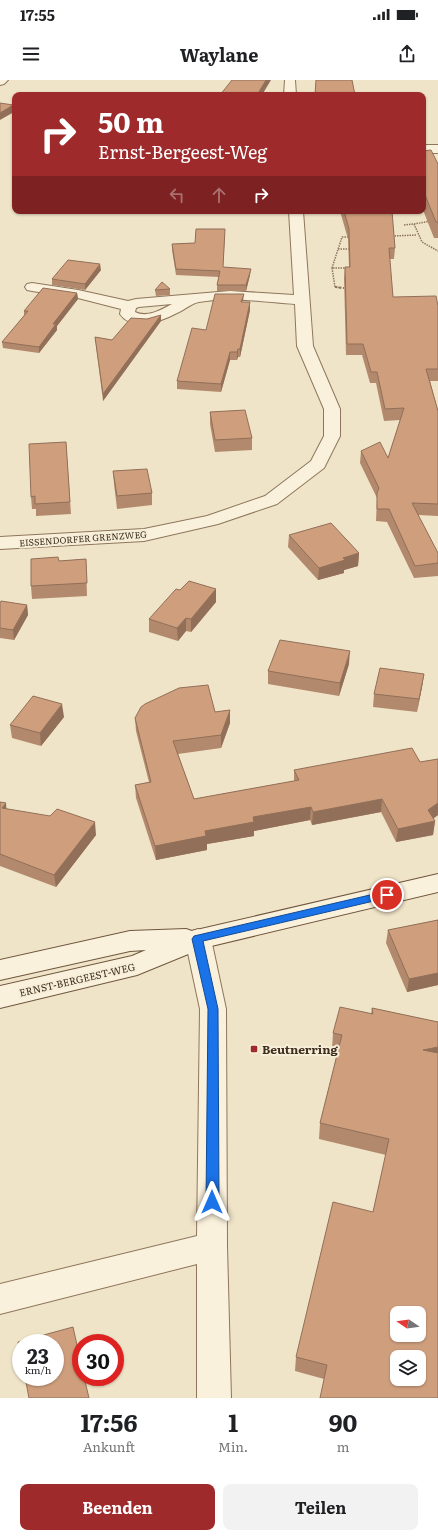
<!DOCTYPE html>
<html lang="de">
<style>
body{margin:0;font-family:Literata,serif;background:#f2f2f2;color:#202124;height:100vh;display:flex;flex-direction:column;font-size:15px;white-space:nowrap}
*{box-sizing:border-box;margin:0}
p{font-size:13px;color:#757577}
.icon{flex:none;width:22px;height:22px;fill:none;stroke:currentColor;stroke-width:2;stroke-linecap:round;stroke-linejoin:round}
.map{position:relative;height:1318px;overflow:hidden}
.details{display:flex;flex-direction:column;background:#fff;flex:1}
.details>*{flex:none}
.top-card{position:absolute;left:12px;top:12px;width:414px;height:122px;border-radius:8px;box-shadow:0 1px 3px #0004;background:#9e2a2b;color:#fff;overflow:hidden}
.needle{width:26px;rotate:283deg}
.controls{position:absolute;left:390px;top:1226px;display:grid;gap:8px}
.controls a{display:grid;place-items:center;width:36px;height:36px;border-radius:8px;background:#fff;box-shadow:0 1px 3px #0004;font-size:20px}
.speed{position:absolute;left:12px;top:1254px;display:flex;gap:8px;font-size:20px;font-weight:700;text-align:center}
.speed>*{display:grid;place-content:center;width:52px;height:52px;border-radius:50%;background:#fff;box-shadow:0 1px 3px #0004;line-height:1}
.speed small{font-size:10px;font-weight:400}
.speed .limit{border:6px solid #d22;background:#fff;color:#111}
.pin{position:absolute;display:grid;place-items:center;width:34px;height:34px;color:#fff;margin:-17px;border:2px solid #fff;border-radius:50%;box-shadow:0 1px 4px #0007}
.me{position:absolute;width:44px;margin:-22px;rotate:0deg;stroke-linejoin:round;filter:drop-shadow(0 0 3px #0008)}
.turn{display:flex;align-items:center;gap:14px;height:84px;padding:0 20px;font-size:18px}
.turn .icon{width:52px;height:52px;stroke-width:2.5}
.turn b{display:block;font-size:28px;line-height:34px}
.lanes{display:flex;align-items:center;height:38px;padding:0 20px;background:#0003;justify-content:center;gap:20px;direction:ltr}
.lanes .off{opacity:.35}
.eta{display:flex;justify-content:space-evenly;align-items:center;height:68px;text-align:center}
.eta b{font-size:24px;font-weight:700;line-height:28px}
.primary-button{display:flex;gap:8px;margin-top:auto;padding:8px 20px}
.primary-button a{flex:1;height:46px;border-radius:8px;background:#9e2a2b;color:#fff;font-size:16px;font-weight:700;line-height:46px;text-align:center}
.primary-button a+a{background:#f2f2f2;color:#202124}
.status{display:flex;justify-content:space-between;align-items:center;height:28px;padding:0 20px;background:#fff;direction:ltr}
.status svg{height:11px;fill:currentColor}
header{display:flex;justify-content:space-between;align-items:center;height:52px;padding:0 20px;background:#fff;font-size:18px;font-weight:700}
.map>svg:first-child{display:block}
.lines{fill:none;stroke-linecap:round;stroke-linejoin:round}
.street-casing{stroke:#8d765c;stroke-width:2}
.secondary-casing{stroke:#6f573f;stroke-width:2}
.path-far1{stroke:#8d765c;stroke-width:1.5;stroke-dasharray:1.5 1;stroke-linecap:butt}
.path{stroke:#8d765c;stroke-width:2;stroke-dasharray:2.5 1.5;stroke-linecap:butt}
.street{fill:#faf1dc;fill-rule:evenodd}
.secondary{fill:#faf1dc;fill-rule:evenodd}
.wall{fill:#b2896c}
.shaded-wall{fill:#916f58}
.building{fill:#cf9f7d;stroke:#916f58;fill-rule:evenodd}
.route{fill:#1a73e8;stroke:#114b97}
.poi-dot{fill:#9e2a2b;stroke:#f7eed8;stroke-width:1.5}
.labels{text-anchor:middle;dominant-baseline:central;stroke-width:4;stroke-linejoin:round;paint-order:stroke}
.far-street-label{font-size:9px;fill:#3d2e20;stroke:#f7eed8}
.street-label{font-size:10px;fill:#3d2e20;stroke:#f7eed8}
.near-poi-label{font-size:12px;font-weight:bold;fill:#3d2e20;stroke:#f7eed8;text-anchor:start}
</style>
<div class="status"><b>17:55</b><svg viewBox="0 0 49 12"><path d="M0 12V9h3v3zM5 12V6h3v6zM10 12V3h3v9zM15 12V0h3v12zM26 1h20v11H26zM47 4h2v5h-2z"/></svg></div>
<header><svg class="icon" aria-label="menu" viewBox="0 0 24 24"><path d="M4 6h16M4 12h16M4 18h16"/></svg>Waylane<svg class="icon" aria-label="share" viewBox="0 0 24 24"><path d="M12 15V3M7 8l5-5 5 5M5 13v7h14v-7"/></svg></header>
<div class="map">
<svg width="438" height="1318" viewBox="0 0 438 1318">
<rect width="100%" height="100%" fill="#f0e4c8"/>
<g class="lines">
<g class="street-casing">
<path id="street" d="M 0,0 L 8,0 L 4,4 L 0,5 Z
M 285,0 L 295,0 L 296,15 L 284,15 Z
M 423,65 L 438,65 L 438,73 L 423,73 Z
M 289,131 L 303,131 L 313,266 L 340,329 L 340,356 L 324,388 L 277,424 L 218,444 L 144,461 L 0,469 L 0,457 L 144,449 L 207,436 L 265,416 L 311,381 L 324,356 L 324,329 L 297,266 L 295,224 C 264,222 230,216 199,222 C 192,223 184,230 177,233 C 162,241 132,252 120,234 L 121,229 L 78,218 L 32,211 L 27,210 L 25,207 L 27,204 L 32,203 L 78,210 L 128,221 L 136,219 L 230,211 L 294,215 ZM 172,224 C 161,230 147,238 135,232 L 136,228 L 139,227 Z
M 198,849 L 207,852 L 211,859 L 226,929 L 227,1166 L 231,1318 L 197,1318 L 197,1184 L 0,1234 L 0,1204 L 197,1156 L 200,929 L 185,859 L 189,852 Z"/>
</g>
<g class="secondary-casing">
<path id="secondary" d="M 438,794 L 438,812 L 203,868 L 137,895 L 0,928 L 0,906 L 132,876 L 146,870 L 130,871 L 0,900 L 0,880 L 130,851 L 186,849 L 192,851 Z"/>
</g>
<path class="path-far1" d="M 414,144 L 431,141
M 404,145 L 414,144 L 422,162 L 438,171
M 392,156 L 417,155
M 338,169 L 350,169
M 332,188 L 335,207 L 341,208
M 347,188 L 332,188 L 342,157 L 351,157"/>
<path class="path" d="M 335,207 L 344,208"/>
<use href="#street" class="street"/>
<use href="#secondary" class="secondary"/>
</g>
<path class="wall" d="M 423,71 L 438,84 L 438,158 L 434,158 L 423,130 Z
M 340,131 L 392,131 L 395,168 L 394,179 L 389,179 L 393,217 L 438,226 L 438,301 L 430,301 L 438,331 L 438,436 L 418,435 L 438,473 L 438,496 L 414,498 L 387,442 L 376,441 L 377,418 L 360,383 L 361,371 L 388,378 L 400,340 L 384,341 L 376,303 L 370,303 L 362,275 L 346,275 L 344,198 L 345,187 L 349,187 L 348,159 Z
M 225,155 L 223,187 L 250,195 L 246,211 L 217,211 L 217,205 L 219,197 L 176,195 L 172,170 L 172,164 L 195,163 Z
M 101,190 L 85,210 L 52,205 L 52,199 Z
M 170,209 L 170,215 L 156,216 L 155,210 Z
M 77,213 L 78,219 L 57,246 L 57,250 L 39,273 L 3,268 L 2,262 L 24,236 L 24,231 Z
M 243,222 L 250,230 L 240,277 L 238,277 L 237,280 L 230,280 L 221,312 L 177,309 L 177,301 L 206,250 Z
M 161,235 L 161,241 L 103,321 L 95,257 L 112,260 L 147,239 Z
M 210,332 L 252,358 L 252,370 L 215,372 L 210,344 Z
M 66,362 L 71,434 L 36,436 L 36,429 L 32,429 L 31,417 Z
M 113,391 L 152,413 L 152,425 L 117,429 L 114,404 Z
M 289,455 L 359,473 L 358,486 L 344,490 L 344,493 L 318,500 L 288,467 Z
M 86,479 L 87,516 L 32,519 L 31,506 L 59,481 Z
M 216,509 L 216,522 L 191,552 L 186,551 L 178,561 L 149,552 L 149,539 L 180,510 Z
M 0,523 L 27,525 L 28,535 L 14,560 L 0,558 Z
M 349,584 L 339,616 L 268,604 L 268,591 Z
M 424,594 L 422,607 L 417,632 L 373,627 L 374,614 Z
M 215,632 L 230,643 L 221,668 L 178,674 L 194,719 L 294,701 L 294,690 L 420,682 L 438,679 L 438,735 L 433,739 L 435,741 L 433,755 L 396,762 L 381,732 L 312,745 L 310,740 L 254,751 L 254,756 L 207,764 L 207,770 L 156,780 L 136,718 L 135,705 L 149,702 L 136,651 L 135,638 Z
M 64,637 L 41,666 L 12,658 L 10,645 Z
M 0,722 L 6,723 L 6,729 L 96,755 L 56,807 L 0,786 Z
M 438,840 L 438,905 L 407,912 L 386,863 L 388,850 Z
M 372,928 L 438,942 L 324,1299 L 295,1291 L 296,1277 L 373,1132 L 386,1075 L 319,1059 L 320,1043 L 338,970 L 332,969 L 333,953 L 371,934 Z"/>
<path class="shaded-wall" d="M 266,0 L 271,0 L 262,15 L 257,15 Z
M 13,25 L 14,32 L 0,40 L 0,33 Z
M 100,184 L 101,190 L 85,210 L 85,204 Z
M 251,189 L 250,195 L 246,211 L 246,205 Z
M 77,213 L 78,219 L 57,246 L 57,250 L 39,273 L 39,267 L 53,244 Z
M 244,214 L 243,221 L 241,222 Z
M 250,222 L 250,230 L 240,277 L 240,269 Z
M 161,235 L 161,241 L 103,321 L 103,314 Z
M 238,269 L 238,277 L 237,280 L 237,272 Z
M 230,272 L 230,280 L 221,312 L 221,304 Z
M 359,473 L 358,486 L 344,490 L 344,493 L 318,500 L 319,488 L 343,478 Z
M 216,509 L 216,522 L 191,552 L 191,539 Z
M 27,525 L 28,535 L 14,560 L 13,550 Z
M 186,538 L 186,551 L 178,561 L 177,548 Z
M 350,571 L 349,584 L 339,616 L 340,603 Z
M 424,594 L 422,607 L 417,632 L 419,619 Z
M 62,624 L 64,637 L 41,666 L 40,653 Z
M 230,630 L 230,643 L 221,668 L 221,655 Z
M 382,719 L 381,732 L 312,745 L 313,732 Z
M 6,723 L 7,736 L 2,728 Z
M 438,723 L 438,735 L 428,742 L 435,741 L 433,755 L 396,762 L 398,749 Z
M 311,727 L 310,740 L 254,751 L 254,756 L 207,764 L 207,770 L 156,780 L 155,766 L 253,737 Z
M 95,742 L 96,755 L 56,807 L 54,795 Z
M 438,893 L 438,905 L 407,912 L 409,899 Z
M 438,967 L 438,983 L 423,970 Z"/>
<path class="building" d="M 232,0 L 266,0 L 257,15 L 220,15 Z
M 316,0 L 352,0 L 355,15 L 315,15 Z
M 0,23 L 13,25 L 0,33 Z
M 431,70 L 438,84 L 438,142 L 436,142 L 423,110 L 423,71 Z
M 344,131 L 392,131 L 395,168 L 389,168 L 393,217 L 436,216 L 438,226 L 438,289 L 426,289 L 438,331 L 438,424 L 412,423 L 438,473 L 438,483 L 415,486 L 389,429 L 377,429 L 377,413 L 379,408 L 361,371 L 380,362 L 388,378 L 404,328 L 385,329 L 377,292 L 371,292 L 363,264 L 347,264 L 345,187 L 350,187 L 349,149 Z
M 196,149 L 225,149 L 223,187 L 251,189 L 246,205 L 217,205 L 220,191 L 176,189 L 172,164 L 195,163 Z
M 68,180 L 100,184 L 85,204 L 52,199 Z
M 162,202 L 170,209 L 155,210 Z
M 43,208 L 77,213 L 53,244 L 56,244 L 39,267 L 2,262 L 28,231 L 24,231 Z
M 215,214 L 244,214 L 241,222 L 250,222 L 240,269 L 238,269 L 237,272 L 230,272 L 221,304 L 177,301 L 192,248 L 206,250 Z
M 161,235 L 103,314 L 95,257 L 112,260 L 131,238 L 147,239 Z
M 245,330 L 252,358 L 215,360 L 210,332 Z
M 66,362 L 70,422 L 35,424 L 35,416 L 31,417 L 29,364 Z
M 147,389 L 152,413 L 117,416 L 113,391 Z
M 331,443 L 359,473 L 343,478 L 345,480 L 319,488 L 289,455 Z
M 58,477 L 59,481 L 86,479 L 87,503 L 31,506 L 31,479 Z
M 189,501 L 216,509 L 191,539 L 186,538 L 177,548 L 149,539 L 176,509 L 180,510 Z
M 1,521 L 27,525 L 13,550 L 0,548 L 0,523 Z
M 280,560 L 350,571 L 340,603 L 268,591 Z
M 380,588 L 424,594 L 419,619 L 374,614 Z
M 208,605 L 215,632 L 230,630 L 221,655 L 173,661 L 194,719 L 299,700 L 294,690 L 412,668 L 420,682 L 438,679 L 438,723 L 428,730 L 435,741 L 398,749 L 382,719 L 313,732 L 311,727 L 253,737 L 254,742 L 205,751 L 206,756 L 155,766 L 135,705 L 151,702 L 135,638 L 141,627 L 145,624 L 179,608 Z
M 33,616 L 62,624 L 40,653 L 10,645 Z
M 0,722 L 6,723 L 2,728 L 50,736 L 57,729 L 95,742 L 54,795 L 0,774 Z
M 438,840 L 438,893 L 409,899 L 388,850 Z
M 340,927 L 373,934 L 372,928 L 438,942 L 438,967 L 423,970 L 438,973 L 438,1318 L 320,1318 L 327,1285 L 296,1277 L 333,1122 L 373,1132 L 389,1059 L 320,1043 L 342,955 L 333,953 ZM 397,1233 L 419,1233 L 419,1255 L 397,1255 ZM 397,1277 L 419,1277 L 419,1299 L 397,1299 Z
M 73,1247 L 81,1283 L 81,1297 L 84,1297 L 89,1318 L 29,1318 L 25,1297 L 55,1297 L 55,1263 L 21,1263 L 21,1278 L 18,1262 Z"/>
<path class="route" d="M 387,811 L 391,812 L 392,815 L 391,817 L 203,861 L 218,929 L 219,1122 L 217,1126 L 212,1127 L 208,1126 L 206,1122 L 208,929 L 192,859 L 194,856 Z"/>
<rect class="poi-dot" x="250" y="965" width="8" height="8" rx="2"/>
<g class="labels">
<g class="far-street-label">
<text transform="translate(83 458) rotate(-4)">EISSENDORFER GRENZWEG</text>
</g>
<g class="street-label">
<text transform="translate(77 899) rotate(-13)">ERNST-BERGEEST-WEG</text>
</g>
<g class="near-poi-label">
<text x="262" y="969">Beutnerring</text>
</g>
</g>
</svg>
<div class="controls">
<a><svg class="needle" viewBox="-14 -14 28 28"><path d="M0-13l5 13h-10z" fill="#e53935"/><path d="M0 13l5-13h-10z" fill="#757577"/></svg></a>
<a><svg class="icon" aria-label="layers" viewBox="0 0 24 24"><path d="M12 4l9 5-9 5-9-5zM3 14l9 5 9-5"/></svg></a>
</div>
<div class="speed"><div>23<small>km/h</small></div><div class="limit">30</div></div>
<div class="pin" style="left:387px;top:815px;background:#d93025"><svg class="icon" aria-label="arrive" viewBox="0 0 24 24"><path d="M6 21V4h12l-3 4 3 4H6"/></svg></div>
<svg class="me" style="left:212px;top:1122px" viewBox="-20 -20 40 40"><path d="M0-17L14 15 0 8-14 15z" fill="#1a73e8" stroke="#fff" stroke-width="4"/></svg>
<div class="top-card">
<div class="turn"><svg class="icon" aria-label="right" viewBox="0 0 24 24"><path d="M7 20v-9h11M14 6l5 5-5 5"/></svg><div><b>50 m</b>Ernst-Bergeest-Weg</div></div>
<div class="lanes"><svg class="icon off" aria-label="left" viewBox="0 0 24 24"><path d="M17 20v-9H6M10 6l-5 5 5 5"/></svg><svg class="icon off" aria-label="ahead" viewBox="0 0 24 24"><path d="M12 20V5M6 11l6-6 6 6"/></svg><svg class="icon" aria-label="right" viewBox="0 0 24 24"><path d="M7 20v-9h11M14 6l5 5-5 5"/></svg></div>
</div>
</div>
<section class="details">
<div class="eta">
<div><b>17:56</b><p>Ankunft</p></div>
<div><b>1</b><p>Min.</p></div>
<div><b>90</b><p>m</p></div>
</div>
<div class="primary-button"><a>Beenden</a><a>Teilen</a></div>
</section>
